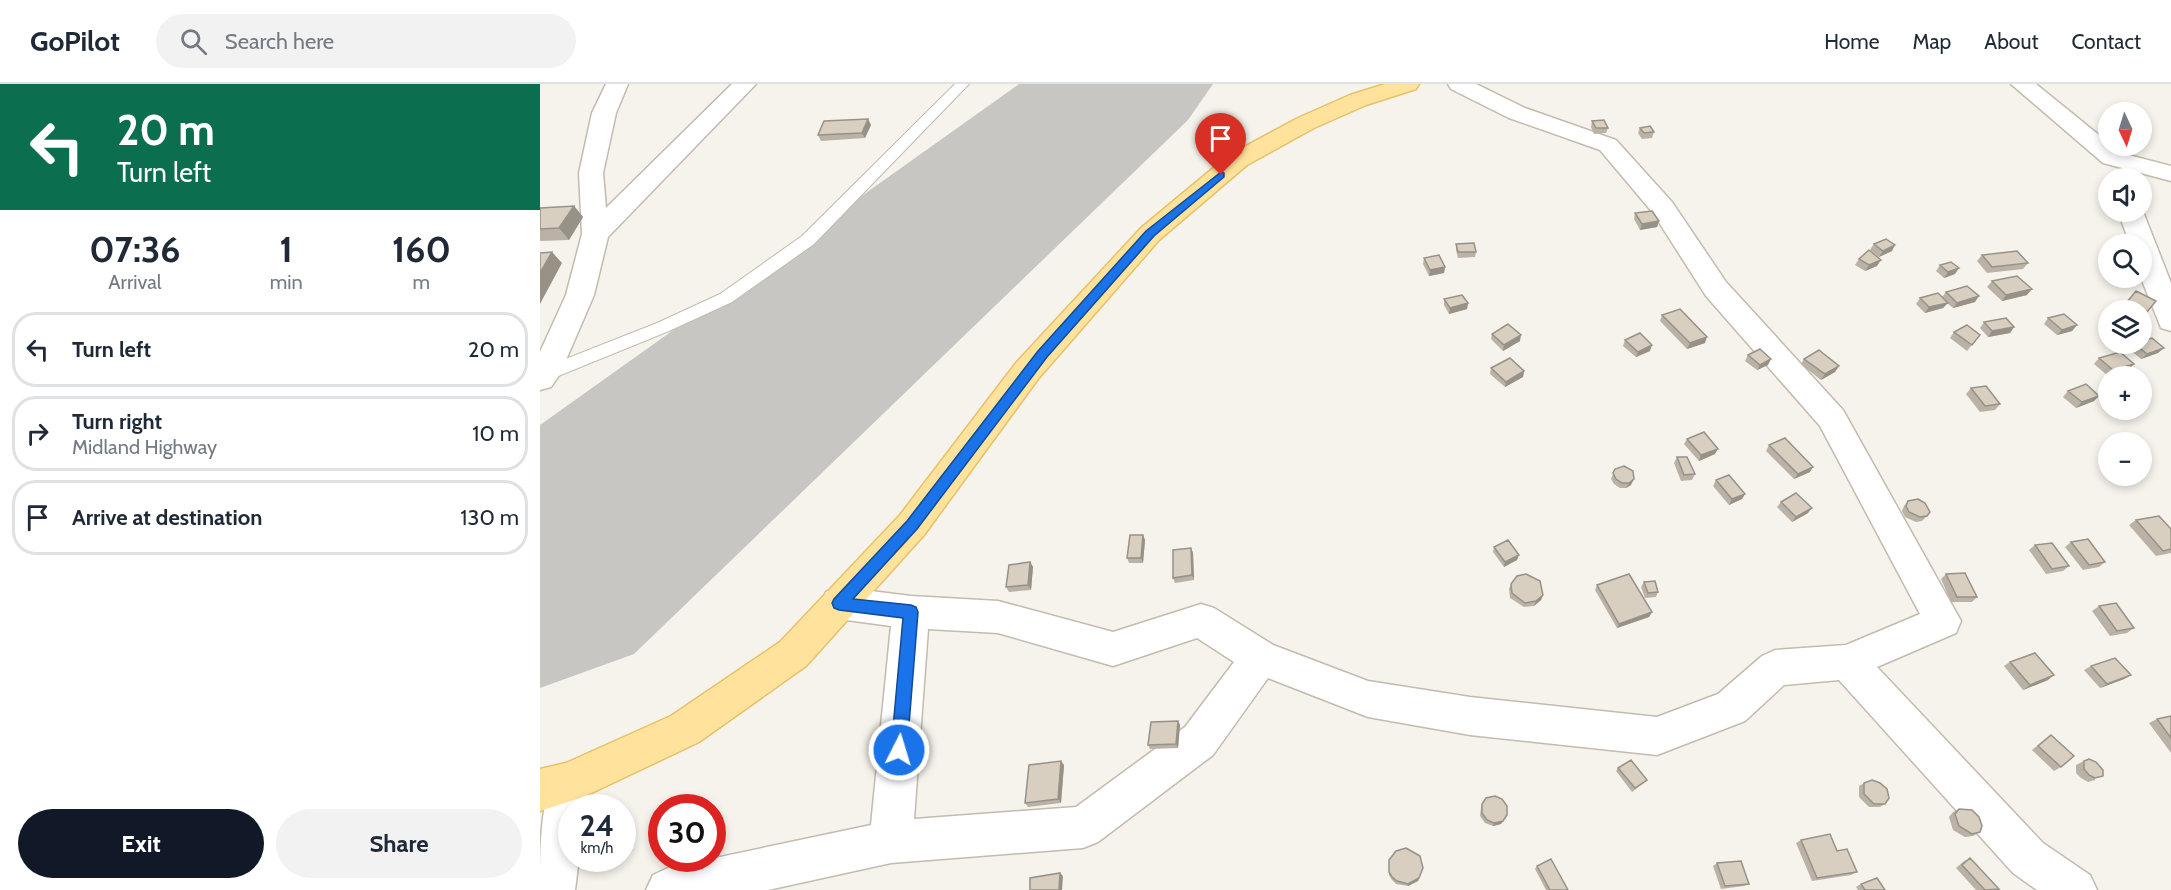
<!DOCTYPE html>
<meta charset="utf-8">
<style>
body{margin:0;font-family:Cabin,sans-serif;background:#f2f2f3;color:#1f2937;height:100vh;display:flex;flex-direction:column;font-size:22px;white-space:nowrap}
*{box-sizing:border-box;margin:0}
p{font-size:20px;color:#747a83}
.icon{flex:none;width:33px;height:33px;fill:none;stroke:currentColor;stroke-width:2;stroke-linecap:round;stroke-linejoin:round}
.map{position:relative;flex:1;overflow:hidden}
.sheet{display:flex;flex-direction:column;background:#fff;width:540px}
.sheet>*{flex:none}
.hud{background:#0b6e4f;color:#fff;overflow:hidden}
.needle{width:39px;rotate:176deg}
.fabs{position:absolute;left:1558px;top:18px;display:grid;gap:12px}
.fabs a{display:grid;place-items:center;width:54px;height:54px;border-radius:50%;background:#fff;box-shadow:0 3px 9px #0003;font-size:30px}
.speed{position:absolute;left:18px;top:710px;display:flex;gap:12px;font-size:30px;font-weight:700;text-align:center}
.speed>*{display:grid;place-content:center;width:78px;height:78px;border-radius:50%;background:#fff;box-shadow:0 3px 9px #0003;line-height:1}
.speed small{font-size:15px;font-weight:400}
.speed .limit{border:9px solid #d22;background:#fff;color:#111}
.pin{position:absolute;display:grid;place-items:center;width:51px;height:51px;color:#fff;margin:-62px -26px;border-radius:50% 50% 50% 0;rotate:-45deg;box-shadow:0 0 6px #0007}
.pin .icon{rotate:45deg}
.me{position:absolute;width:66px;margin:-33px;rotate:5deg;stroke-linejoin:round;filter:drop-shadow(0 0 4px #0008)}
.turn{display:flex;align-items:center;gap:21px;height:126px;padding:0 18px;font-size:27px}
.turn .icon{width:78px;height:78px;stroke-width:2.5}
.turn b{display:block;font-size:42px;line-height:51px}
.eta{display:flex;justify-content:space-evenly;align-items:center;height:102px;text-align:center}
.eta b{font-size:36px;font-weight:700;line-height:42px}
.action{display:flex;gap:12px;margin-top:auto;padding:12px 18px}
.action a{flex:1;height:69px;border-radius:36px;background:#111827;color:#fff;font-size:24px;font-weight:700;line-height:69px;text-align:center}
.action a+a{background:#f2f2f3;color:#1f2937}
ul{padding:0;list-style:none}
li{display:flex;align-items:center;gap:18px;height:75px;margin:0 12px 9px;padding:0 6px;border:3px solid #e0e1e3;border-radius:24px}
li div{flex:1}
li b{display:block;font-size:22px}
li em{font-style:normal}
header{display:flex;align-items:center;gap:36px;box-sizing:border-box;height:84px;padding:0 30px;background:#fff;border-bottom:2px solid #e0e1e3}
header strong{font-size:28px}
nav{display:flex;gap:33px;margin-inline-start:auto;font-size:21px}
.search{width:420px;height:54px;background:#f2f2f3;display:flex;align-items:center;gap:15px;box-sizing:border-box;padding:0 21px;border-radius:33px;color:#747a83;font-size:22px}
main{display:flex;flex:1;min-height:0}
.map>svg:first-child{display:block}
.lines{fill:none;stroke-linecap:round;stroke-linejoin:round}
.runway{fill:#c8c6c3;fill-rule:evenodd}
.service-casing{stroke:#c2bbae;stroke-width:2}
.minor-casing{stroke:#c2bbae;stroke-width:3}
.primary-casing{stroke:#e6c16a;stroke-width:3}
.service{fill:#fff;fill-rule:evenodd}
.minor{fill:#fff;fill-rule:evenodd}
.primary{fill:#ffe39c;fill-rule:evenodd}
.wall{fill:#bab2a6}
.shaded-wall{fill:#979187}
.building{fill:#d8cfc1;stroke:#979187;stroke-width:1.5}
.route{fill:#1a73e8;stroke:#114b97;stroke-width:1.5}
</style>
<header>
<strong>GoPilot</strong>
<div class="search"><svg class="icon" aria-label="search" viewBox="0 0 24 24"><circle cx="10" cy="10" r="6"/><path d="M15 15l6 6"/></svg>Search here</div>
<nav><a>Home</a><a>Map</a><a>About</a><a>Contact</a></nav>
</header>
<main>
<section class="sheet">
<div class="hud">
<div class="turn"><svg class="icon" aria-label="left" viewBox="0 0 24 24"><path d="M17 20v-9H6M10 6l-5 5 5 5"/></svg><div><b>20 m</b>Turn left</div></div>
</div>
<div class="eta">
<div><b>07:36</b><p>Arrival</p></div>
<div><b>1</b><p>min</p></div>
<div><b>160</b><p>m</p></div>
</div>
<ul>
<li><svg class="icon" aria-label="left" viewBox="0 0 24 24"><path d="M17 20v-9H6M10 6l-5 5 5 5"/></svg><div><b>Turn left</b></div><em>20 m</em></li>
<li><svg class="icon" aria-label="right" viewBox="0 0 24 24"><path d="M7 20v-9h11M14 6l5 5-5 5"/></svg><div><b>Turn right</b><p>Midland Highway</p></div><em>10 m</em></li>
<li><svg class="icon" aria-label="arrive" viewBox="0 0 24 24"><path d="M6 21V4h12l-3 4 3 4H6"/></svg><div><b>Arrive at destination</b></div><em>130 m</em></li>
</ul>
<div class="action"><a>Exit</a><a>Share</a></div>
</section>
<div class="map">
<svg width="1631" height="806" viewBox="0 0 1631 806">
<rect width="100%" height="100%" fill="#f6f3ec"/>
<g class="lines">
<path class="runway" d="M 479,0 L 673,0 L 648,36 L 94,570 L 0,604 L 0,341 Z"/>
<g class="service-casing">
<path id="service" d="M 415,0 L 429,0 L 274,160 L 192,218 L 129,247 L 11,295 L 0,295 L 0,285 L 117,239 L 180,210 L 262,152 Z"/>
</g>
<g class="minor-casing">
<path id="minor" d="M 66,0 L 88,0 L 76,29 L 63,89 L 66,124 L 192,0 L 216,0 L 68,153 L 54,211 L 20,290 L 11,303 L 0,306 L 0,268 L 26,211 L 42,150 L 39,89 L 52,29 Z
M 908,0 L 936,0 L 985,24 L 1076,56 L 1132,118 L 1186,198 L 1303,326 L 1421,537 L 1416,549 L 1337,583 L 1503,759 L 1550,791 L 1557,806 L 1497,806 L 1473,789 L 1299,596 L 1244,601 L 1205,637 L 1117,671 L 930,651 L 828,633 L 728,594 L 673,671 L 558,758 L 543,764 L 351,779 L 228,806 L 106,806 L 113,791 L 128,784 L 331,741 L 351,542 L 299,535 L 286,530 L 281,519 L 286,508 L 299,503 L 371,512 L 458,517 L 573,548 L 661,520 L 674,524 L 733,561 L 828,597 L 930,613 L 1117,633 L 1178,610 L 1222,572 L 1235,566 L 1306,561 L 1380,530 L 1280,342 L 1166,212 L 1113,129 L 1060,66 L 969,34 L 911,5 ZM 388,545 L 458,549 L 573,582 L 657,554 L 694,578 L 645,643 L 536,723 L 374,735 Z
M 1471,0 L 1496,0 L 1581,69 L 1631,82 L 1631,97 L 1563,79 Z
M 1602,125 L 1631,199 L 1631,247 L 1621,244 L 1601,194 L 1602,160 L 1590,160 L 1578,128 L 1602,128 Z
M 29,679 L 43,685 L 49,699 L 46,723 L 32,723 L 32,774 L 39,774 L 35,806 L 0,806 C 0,765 0,723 15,685 Z"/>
</g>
<g class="primary-casing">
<path id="primary" d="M 845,0 L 879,0 L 876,5 L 826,21 L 774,44 L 707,81 L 619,156 L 498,295 L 384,451 L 266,582 L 159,658 L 43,713 L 0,727 L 0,685 L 26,679 L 131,632 L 240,558 L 360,431 L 476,279 L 601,144 L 689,71 L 758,34 L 810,11 Z"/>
</g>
<use href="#service" class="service"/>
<use href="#minor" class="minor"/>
<use href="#primary" class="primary"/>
</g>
<path class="wall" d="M 328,35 L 331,41 L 325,54 L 281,57 L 278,51 Z
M 1052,37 L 1068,44 L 1066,49 L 1054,50 L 1051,43 Z
M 1100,44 L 1114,48 L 1112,54 L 1102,55 L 1098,49 Z
M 34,122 L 43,133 L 29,156 L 0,157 L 0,124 Z
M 1095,129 L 1119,137 L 1117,143 L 1100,146 L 1094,135 Z
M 916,160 L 936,168 L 935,173 L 918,174 L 916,166 Z
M 1334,160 L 1352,167 L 1339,173 L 1330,166 Z
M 1442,171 L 1488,179 L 1483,185 L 1447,189 L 1437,177 Z
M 884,174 L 905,183 L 904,189 L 889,192 L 883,180 Z
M 1319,175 L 1337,182 L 1325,187 L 1315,181 Z
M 1400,181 L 1415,190 L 1404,194 L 1396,187 Z
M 1452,197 L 1487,211 L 1462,217 L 1447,203 Z
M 1596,207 L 1616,217 L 1602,233 L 1602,226 L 1588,226 L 1582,223 Z
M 1406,208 L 1435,218 L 1413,224 L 1407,219 L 1403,224 L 1385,229 L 1376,220 L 1380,214 L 1402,213 Z
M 904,215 L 928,219 L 927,225 L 909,230 L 904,221 Z
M 1122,231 L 1165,259 L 1147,265 L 1120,237 Z
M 1508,234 L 1537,241 L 1532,247 L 1517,251 L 1504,240 Z
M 1444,238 L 1474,243 L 1470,249 L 1448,253 L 1440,244 Z
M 1414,248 L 1440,251 L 1427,267 L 1410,254 Z
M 952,250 L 980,257 L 963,267 L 951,255 Z
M 1085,256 L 1110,267 L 1096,273 L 1083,262 Z
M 1594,260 L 1602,260 L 1618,269 L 1601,275 L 1589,265 Z
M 1208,271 L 1228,281 L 1217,286 L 1205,277 Z
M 1559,274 L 1594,280 L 1588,286 L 1568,292 L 1554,280 Z
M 1264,275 L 1299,282 L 1295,288 L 1281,296 L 1261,280 Z
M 951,284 L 984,287 L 983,293 L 965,303 L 950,290 Z
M 1431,304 L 1460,320 L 1455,326 L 1440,328 L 1426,310 Z
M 1528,307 L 1554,317 L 1536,324 L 1523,313 Z
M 1147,355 L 1175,370 L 1159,377 L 1144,360 Z
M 1229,361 L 1270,388 L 1254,395 L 1226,367 Z
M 1137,373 L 1155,390 L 1152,396 L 1141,397 L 1134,379 Z
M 1075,385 L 1091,401 L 1086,404 L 1080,404 L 1074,400 L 1071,395 Z
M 1176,396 L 1205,410 L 1202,415 L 1189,421 L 1173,402 Z
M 1368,417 L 1387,432 L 1382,437 L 1376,438 L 1365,433 L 1362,427 L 1364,422 Z
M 1241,418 L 1268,429 L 1252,438 L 1237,423 Z
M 1596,436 L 1631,445 L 1631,469 L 1616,472 L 1589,441 Z
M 603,451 L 605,456 L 603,479 L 589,479 L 587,474 Z
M 1531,458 L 1565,478 L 1559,483 L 1543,486 L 1525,463 Z
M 1495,461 L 1529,482 L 1523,487 L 1506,490 L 1489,466 Z
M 954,463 L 977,476 L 964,483 L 953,468 Z
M 651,464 L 653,469 L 654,496 L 635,499 L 633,494 Z
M 490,478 L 493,483 L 491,506 L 469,508 L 466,503 Z
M 1406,490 L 1437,513 L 1432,518 L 1411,518 L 1401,495 Z
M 1104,498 L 1118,508 L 1116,513 L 1105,514 L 1101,503 Z
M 971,500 L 1003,511 L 1001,516 L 994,522 L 984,523 L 970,514 L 969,505 Z
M 1057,501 L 1112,528 L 1109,533 L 1077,544 L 1055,506 Z
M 1559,522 L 1594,544 L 1587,549 L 1570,552 L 1552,527 Z
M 1470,578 L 1508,596 L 1483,606 L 1464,582 Z
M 1551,582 L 1591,591 L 1584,595 L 1560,604 L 1544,586 Z
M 1631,632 L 1631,669 L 1609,639 L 1617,635 Z
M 638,637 L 640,641 L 638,664 L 610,665 L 608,661 Z
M 1511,651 L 1521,683 L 1514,687 L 1492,666 L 1505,655 Z
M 1544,677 L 1556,678 L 1555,696 L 1548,698 L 1541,694 L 1536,689 L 1536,681 Z
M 524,681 L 521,719 L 488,723 L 485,719 Z
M 1078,684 L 1104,699 L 1092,708 L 1076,687 Z
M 1324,699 L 1345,720 L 1340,723 L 1329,723 L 1319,713 L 1319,702 Z
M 942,720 L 967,731 L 961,740 L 953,742 L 945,739 L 940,732 L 941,723 Z
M 1419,725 L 1440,748 L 1433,752 L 1425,753 L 1413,746 L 1409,733 L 1413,728 Z
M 1261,756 L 1297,767 L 1317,788 L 1311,791 L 1272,797 L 1256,759 Z
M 1430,774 L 1459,806 L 1436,806 L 1416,784 L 1424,777 Z
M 849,779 L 883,784 L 878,797 L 868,802 L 856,800 L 852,796 L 849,791 Z
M 1177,779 L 1209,800 L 1204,802 L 1181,805 L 1173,782 Z
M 997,782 L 1028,806 L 1006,806 L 995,785 Z
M 1321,800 L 1345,806 L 1318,806 L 1316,803 Z"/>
<path class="shaded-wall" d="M 328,35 L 331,41 L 325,54 L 322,49 Z
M 34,122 L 43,133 L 29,156 L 19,144 Z
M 1119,137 L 1117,143 L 1100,146 L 1102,140 Z
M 1355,161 L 1352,167 L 1339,173 L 1343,167 Z
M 12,168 L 22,179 L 0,220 L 0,189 Z
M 1341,176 L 1337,182 L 1325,187 L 1329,181 Z
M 905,183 L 904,189 L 889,192 L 890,186 Z
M 1419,184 L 1415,190 L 1404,194 L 1408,188 Z
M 1492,205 L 1487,211 L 1462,217 L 1466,211 Z
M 1439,212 L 1435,218 L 1413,224 L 1417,219 Z
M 928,219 L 927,225 L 909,230 L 910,224 Z
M 1408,219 L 1403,224 L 1385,229 L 1389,223 Z
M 1537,241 L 1532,247 L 1517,251 L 1522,246 Z
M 1474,243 L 1470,249 L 1448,253 L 1452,247 Z
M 981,251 L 980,257 L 963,267 L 964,261 Z
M 1167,253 L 1165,259 L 1147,265 L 1150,259 Z
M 1112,261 L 1110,267 L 1096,273 L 1098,268 Z
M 1624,264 L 1618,269 L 1601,275 L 1607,270 Z
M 1231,275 L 1228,281 L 1217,286 L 1220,281 Z
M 1594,280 L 1588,286 L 1568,292 L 1573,286 Z
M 1299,282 L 1295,288 L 1281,296 L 1285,290 Z
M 984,287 L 983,293 L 965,303 L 966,298 Z
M 1559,312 L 1554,317 L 1536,324 L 1542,318 Z
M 1178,365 L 1175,370 L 1159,377 L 1161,371 Z
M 1273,383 L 1270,388 L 1254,395 L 1258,390 Z
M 1094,395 L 1091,401 L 1086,404 L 1089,399 Z
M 1205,410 L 1202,415 L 1189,421 L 1192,415 Z
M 1272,424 L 1268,429 L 1252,438 L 1256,433 Z
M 603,451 L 605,456 L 603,479 L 601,474 Z
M 651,464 L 653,469 L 654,496 L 652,491 Z
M 979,471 L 977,476 L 964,483 L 965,478 Z
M 490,478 L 493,483 L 491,506 L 488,501 Z
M 1003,511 L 1001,516 L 994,522 L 996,517 Z
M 1112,528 L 1109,533 L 1077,544 L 1079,540 Z
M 1514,591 L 1508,596 L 1483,606 L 1490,601 Z
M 1591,591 L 1584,595 L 1560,604 L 1567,600 Z
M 638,637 L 640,641 L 638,664 L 636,660 Z
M 521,677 L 524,681 L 521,719 L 518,715 Z
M 967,731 L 961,740 L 953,742 L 954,739 Z
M 883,784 L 878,797 L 868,802 L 868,800 Z
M 520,789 L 523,792 L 522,806 L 519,806 Z"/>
<path class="building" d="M 328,35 L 322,49 L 278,51 L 284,37 Z
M 1064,36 L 1068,44 L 1056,44 L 1052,37 Z
M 1110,42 L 1114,48 L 1104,49 L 1100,44 Z
M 34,122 L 19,144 L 0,145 L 0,124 Z
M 1112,127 L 1119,137 L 1102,140 L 1095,129 Z
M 1346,155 L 1355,161 L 1343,167 L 1334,160 Z
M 934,159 L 936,168 L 918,168 L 916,160 Z
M 1329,166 L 1341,176 L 1329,181 L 1319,175 Z
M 1477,167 L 1488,179 L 1452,183 L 1442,171 Z
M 12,168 L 0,189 L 0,169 Z
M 899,171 L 905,183 L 890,186 L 884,174 Z
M 1411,178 L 1419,184 L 1408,188 L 1400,181 Z
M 1477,192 L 1492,205 L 1466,211 L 1452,197 Z
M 1427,202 L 1439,212 L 1417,219 L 1406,208 Z
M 1596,207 L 1616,217 L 1607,228 L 1587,218 Z
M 1398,209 L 1408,219 L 1389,223 L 1380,214 Z
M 922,211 L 928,219 L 910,224 L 904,215 Z
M 1140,225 L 1167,253 L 1150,259 L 1122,231 Z
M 1524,230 L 1537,241 L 1522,246 L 1508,234 Z
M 1466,234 L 1474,243 L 1452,247 L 1444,238 Z
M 968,240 L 981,251 L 964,261 L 952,250 Z
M 1427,241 L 1440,251 L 1432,261 L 1414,248 Z
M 1100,249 L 1112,261 L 1098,268 L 1085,256 Z
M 1612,254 L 1624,264 L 1607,270 L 1595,260 L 1602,260 L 1602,257 Z
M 1220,265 L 1231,275 L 1220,281 L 1208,271 Z
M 1279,266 L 1299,282 L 1285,290 L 1264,275 Z
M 1580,268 L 1594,280 L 1573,286 L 1559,274 Z
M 970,274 L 984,287 L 966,298 L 951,284 Z
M 1546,300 L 1559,312 L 1542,318 L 1528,307 Z
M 1446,302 L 1460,320 L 1445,322 L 1431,304 Z
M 1164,348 L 1178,365 L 1161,371 L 1147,355 Z
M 1245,354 L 1273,383 L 1258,390 L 1229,361 Z
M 1137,373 L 1147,373 L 1155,390 L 1144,391 Z
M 1084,382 L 1093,387 L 1094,395 L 1089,399 L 1082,399 L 1076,395 L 1073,389 L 1075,385 Z
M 1189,391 L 1205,410 L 1192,415 L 1176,396 Z
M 1256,409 L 1272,424 L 1256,433 L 1241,418 Z
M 1378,415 L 1385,419 L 1390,428 L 1387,432 L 1380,433 L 1369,428 L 1366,422 L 1368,417 Z
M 1619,432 L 1631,445 L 1631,465 L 1623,467 L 1596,436 Z
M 590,451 L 603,451 L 601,474 L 587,474 Z
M 1548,455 L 1565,478 L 1549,481 L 1531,458 Z
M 968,456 L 979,471 L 965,478 L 954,463 Z
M 1512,459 L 1529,482 L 1512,485 L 1495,461 Z
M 651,464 L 652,491 L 633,494 L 633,466 Z
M 490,478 L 488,501 L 466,503 L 469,481 Z
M 1425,489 L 1437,513 L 1417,513 L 1406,490 Z
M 986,490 L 1000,497 L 1003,511 L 996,517 L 985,519 L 972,509 L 971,500 L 977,492 Z
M 1089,490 L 1112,528 L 1079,540 L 1057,501 Z
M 1115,497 L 1118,508 L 1108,509 L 1104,498 Z
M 1576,519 L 1594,544 L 1577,547 L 1559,522 Z
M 1495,569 L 1514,591 L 1490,601 L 1470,578 Z
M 1575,574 L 1591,591 L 1567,600 L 1551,582 Z
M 1631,632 L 1631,654 L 1617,635 Z
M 638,637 L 636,660 L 608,661 L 611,638 Z
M 1511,651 L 1534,672 L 1521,683 L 1498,662 Z
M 1549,675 L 1556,678 L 1563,686 L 1563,692 L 1555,694 L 1549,691 L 1544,685 L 1544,677 Z
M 1091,676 L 1107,696 L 1095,704 L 1078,684 Z
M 521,677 L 518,715 L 485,719 L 489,681 Z
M 1332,696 L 1340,699 L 1347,705 L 1349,714 L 1345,720 L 1334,720 L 1324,710 L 1324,699 Z
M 955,712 L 962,715 L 967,722 L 967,731 L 963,737 L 954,739 L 947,736 L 942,729 L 942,720 L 946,714 Z
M 1419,725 L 1432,726 L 1439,733 L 1442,742 L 1440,748 L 1432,750 L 1419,742 L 1415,730 Z
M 1290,750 L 1297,767 L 1307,765 L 1317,788 L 1277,794 L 1261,756 Z
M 866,764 L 880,772 L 883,784 L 879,794 L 868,800 L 857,797 L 852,793 L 849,788 L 849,776 L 856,767 Z
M 1430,774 L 1459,805 L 1445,806 L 1422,781 Z
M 1011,775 L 1028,806 L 1010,806 L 997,782 Z
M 1201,777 L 1209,800 L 1185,802 L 1177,779 Z
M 520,789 L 519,806 L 490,806 L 490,794 Z
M 1337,794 L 1345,806 L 1325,806 L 1321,800 Z"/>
<path class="route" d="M 681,88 L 684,89 L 684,93 L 614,152 L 507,273 L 377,445 L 313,515 L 371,521 L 376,523 L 378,528 L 367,666 L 365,672 L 359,674 L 353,672 L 351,666 L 363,534 L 299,526 L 294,524 L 292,519 L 294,515 L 367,437 L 498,267 L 606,147 Z"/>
</svg>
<div class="fabs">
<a><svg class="needle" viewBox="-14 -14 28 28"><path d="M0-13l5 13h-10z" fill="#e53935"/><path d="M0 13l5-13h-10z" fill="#747a83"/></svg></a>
<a><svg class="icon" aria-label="sound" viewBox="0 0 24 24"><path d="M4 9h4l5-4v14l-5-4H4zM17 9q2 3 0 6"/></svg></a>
<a><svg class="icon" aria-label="search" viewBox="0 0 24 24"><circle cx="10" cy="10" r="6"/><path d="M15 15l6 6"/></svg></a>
<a><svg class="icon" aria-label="layers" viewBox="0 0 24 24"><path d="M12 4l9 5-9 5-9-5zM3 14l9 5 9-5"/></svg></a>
<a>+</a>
<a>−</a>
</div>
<div class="speed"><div>24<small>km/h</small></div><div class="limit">30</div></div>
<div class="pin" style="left:681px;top:91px;background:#d93025"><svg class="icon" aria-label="arrive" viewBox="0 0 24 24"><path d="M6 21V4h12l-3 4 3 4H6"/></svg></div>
<svg class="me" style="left:359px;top:666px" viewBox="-20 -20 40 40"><circle r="17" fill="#1a73e8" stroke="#fff" stroke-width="3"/><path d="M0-11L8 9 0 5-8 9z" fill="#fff"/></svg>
</div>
</main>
